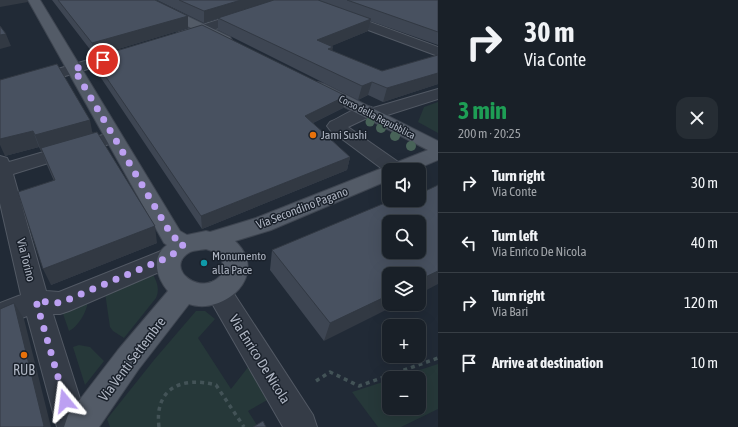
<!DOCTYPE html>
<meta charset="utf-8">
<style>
body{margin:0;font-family:"Asap Condensed",sans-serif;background:#262d34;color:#f1f3f6;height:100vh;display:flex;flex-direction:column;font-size:15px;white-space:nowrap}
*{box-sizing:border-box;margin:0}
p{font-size:13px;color:#9fa3a8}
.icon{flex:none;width:22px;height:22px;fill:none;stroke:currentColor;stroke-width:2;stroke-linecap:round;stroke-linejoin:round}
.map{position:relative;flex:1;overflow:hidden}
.sheet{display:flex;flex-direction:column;background:#192028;width:300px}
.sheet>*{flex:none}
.guide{background:#192028;color:#f1f3f6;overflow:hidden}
.controls{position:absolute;left:382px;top:163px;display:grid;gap:8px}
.controls a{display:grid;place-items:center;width:44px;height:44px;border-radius:8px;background:#192028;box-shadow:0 4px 16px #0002,0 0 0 1px #373e45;font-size:20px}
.pin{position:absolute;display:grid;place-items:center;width:34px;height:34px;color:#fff;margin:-17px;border:2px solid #fff;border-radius:50%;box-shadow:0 1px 4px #0007}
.me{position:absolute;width:44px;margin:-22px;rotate:344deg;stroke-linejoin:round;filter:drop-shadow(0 0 3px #0008)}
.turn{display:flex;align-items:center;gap:14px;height:84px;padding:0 20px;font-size:18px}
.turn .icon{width:52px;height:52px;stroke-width:2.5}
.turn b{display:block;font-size:28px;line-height:34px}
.round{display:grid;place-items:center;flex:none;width:42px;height:42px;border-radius:12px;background:#262d34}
.overview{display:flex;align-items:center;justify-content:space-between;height:68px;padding:0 20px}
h1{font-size:24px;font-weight:700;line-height:30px;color:#1e9e55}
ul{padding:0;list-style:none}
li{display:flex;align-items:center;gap:12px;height:60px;padding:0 20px;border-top:1px solid #373e45}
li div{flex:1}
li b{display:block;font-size:15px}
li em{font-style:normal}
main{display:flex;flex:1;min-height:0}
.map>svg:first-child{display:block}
.green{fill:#263839}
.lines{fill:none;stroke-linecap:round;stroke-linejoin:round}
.minor-casing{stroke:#525964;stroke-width:2}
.major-casing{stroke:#3e4550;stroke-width:2}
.path{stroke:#435357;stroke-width:3.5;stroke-dasharray:4 4;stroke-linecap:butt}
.minor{fill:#353c47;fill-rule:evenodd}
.major{fill:#535b67;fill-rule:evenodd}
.tree{fill:#486358}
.wall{fill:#3e4653}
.shaded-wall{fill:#323943}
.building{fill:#485160;stroke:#323943;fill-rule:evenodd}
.route{stroke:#bca0f2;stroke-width:7;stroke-dasharray:0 12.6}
.food-dot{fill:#e8710a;stroke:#1a212b;stroke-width:1.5}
.culture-dot{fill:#0f9aa8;stroke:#1a212b;stroke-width:1.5}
.labels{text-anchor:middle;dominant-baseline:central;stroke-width:3;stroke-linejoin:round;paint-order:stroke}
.far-street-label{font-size:10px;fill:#afb6c3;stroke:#1a212b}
.poi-label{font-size:12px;fill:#afb6c3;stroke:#1a212b;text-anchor:start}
.street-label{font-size:12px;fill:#afb6c3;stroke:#1a212b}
.near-street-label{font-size:14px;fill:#afb6c3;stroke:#1a212b}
.near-poi-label{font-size:14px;fill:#afb6c3;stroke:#1a212b}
</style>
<main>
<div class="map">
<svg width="438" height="427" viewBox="0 0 438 427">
<rect width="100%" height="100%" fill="#212a36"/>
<path class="green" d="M 438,102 L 438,133 L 418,122 L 424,107 Z
M 152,273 C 157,281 160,289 156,298 L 124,338 L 113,331 L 110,327 L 105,292 Z
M 88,299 C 88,310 79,326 69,331 L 62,311 Z
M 196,311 L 205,311 L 215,319 L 198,338 L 231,389 L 249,366 L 269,399 L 248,411 L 258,427 L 110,427 L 107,419 L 154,360 Z
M 79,345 L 90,347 L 104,361 L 85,385 L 73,347 Z
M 438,364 L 438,409 L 401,427 L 378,427 L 352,392 L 389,380 L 389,408 L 419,408 L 419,378 L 395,378 Z"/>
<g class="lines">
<g class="minor-casing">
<path id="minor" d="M 280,0 L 297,0 L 295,2 L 187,39 L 177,39 L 175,36 L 177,33 Z
M 340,11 L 438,47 L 438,56 L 336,18 L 334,15 L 336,12 Z
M 122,50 L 127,51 L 129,54 L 127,57 L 0,96 L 0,86 Z
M 438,89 L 438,99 L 378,118 L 372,119 L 367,118 L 348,127 L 404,166 L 407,170 L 389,170 L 389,174 L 330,130 L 327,126 L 330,122 C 342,117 361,102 373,108 Z
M 113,132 L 119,133 L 122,137 L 119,141 L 13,174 L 46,291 L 59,292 L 171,247 L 180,249 L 183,256 L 180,263 L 69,311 L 60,314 L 53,314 L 89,427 L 57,427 L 27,316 L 0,327 L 0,303 L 21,295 L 0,203 L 0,156 L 7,158 L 9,162 Z
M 218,280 L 227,283 L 313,415 L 317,427 L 283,427 L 205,291 L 209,283 Z"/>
</g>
<g class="major-casing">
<path id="major" d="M 28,0 L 40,0 L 180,231 L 187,235 L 206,231 L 210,232 L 256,218 L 428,150 L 312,90 L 310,87 L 312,84 L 318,82 L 324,84 L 438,141 L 438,160 L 414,170 L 389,170 L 389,180 L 271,230 L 235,241 C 271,275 223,316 189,304 L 138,370 L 99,427 L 64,427 L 68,415 L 118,350 L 168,291 C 157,278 150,257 167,245 L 164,243 ZM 206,249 L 215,252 L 222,258 L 223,272 C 205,301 161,268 190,252 C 195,250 201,250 206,249 Z
M 139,0 L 154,0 L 230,37 L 232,40 L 230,43 L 220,43 L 141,2 Z"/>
</g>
<path class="path" d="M 316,381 L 330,372 L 359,386 L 438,358
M 159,427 C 154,388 182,376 216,385 L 244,427"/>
<use href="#minor" class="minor"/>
<use href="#major" class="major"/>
</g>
<g class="tree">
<circle cx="370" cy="122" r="4.5"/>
<circle cx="381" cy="128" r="5"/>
<circle cx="395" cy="136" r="5"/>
<circle cx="411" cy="146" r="5"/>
</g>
<path class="wall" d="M 52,0 L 155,0 L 188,16 L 188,28 L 95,56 Z
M 157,0 L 438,0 L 438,45 L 370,21 L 368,31 L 331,46 L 332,51 L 382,71 L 438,55 L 438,84 L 383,102 L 368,95 L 358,100 L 218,30 L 218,19 L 204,23 Z
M 93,58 L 346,96 L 343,108 L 313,123 L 350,157 L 347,170 L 202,229 L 95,69 Z
M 0,80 L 93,133 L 157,243 L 51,285 L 54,181 L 47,165 L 42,151 L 41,151 L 39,147 L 5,156 Z
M 419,200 L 324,341 L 270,270 L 272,250 Z"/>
<path class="shaded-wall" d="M 0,0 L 27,0 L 28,2 L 0,7 Z
M 241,0 L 275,0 L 204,23 L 204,11 Z
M 188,16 L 188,28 L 95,56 L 92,43 Z
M 371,19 L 368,31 L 315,53 L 317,40 Z
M 6,34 L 11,46 L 0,49 L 0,35 Z
M 333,47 L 331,60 L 328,49 Z
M 438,73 L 438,84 L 383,102 L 387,88 Z
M 372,82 L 368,95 L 358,100 L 362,86 Z
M 346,96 L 343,108 L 303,128 L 305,116 Z
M 90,120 L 93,136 L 41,151 L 35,135 Z
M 33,131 L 39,147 L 5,156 L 0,145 L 0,139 Z
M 350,157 L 347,170 L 202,229 L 201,216 Z
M 155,226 L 157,243 L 51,285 L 43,269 Z
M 438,271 L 438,284 L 419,294 L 419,280 Z
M 389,295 L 389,304 L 398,304 L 324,341 L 330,323 Z
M 14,303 L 24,319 L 51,427 L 43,427 Z"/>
<path class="building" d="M 58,0 L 155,0 L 188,16 L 92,43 Z
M 179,0 L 241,0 L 204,11 Z
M 274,0 L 318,0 L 371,19 L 317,40 L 333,47 L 328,49 L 382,71 L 438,55 L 438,73 L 387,88 L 372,82 L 362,86 L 218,18 Z
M 347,0 L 438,0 L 438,32 Z
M 202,25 L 346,96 L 305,116 L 350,157 L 201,216 L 93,58 Z
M 0,26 L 6,34 L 0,35 Z
M 57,64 L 90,120 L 35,135 L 33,131 L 0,139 L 0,80 Z
M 97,132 L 155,226 L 43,269 L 18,192 L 55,180 L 41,148 Z
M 438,185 L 438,271 L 419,280 L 419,274 L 389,274 L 389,295 L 330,323 L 272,250 L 392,200 L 419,200 L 419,194 ZM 389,222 L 419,222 L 419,252 L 389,252 Z
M 14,303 L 44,426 L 43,427 L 0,427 L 0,309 Z
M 263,421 L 266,427 L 253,427 Z"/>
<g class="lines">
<path class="route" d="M 65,401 L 36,301 L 60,303 L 171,256 L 184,244 L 172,236 L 74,69 L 103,60"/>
</g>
<g class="food-dot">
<circle cx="313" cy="135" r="4"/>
<circle cx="24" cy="355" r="4"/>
</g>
<circle class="culture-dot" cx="204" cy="263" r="4"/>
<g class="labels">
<g class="far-street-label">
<text transform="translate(377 117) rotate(27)">Corso della Repubblica</text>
</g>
<g class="poi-label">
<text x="321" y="135">Jami Sushi</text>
<text x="212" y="256">Monumento<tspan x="212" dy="14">alla Pace</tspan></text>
</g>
<g class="street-label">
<text transform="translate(302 208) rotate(-21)">Via Secondino Pagano</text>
<text transform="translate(26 260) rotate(76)">Via Torino</text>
</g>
<g class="near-street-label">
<text transform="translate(132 359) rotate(-53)">Via Venti Settembre</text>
<text transform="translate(260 359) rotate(58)">Via Enrico De Nicola</text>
</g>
<g class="near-poi-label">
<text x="24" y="370">RUB</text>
</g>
</g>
</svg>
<div class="controls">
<a><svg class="icon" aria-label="sound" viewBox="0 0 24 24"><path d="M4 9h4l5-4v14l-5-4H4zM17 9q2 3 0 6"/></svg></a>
<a><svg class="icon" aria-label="search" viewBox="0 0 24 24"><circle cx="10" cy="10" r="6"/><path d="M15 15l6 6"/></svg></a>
<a><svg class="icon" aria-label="layers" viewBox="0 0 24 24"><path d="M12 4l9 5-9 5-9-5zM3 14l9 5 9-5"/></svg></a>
<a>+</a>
<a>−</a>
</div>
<div class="pin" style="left:103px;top:60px;background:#d93025"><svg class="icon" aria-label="arrive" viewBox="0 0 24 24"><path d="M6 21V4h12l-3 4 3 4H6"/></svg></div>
<svg class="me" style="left:65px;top:401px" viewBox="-20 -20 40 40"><path d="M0-17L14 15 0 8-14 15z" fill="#bca0f2" stroke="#fff" stroke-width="4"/></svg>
</div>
<section class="sheet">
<div class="guide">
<div class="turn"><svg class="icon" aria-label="right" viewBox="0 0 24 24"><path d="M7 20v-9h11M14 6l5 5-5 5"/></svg><div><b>30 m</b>Via Conte</div></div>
</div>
<div class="overview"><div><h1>3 min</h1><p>200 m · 20:25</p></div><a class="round"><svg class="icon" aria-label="close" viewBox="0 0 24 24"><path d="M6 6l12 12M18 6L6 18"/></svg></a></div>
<ul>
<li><svg class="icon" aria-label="right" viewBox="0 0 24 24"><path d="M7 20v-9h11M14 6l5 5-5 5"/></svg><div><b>Turn right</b><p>Via Conte</p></div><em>30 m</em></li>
<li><svg class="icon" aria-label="left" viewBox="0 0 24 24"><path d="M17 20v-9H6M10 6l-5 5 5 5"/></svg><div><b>Turn left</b><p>Via Enrico De Nicola</p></div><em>40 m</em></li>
<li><svg class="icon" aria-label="right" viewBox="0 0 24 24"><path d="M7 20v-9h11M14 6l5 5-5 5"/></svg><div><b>Turn right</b><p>Via Bari</p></div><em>120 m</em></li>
<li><svg class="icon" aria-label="arrive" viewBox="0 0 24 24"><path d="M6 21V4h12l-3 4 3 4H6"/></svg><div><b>Arrive at destination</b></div><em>10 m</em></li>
</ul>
</section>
</main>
